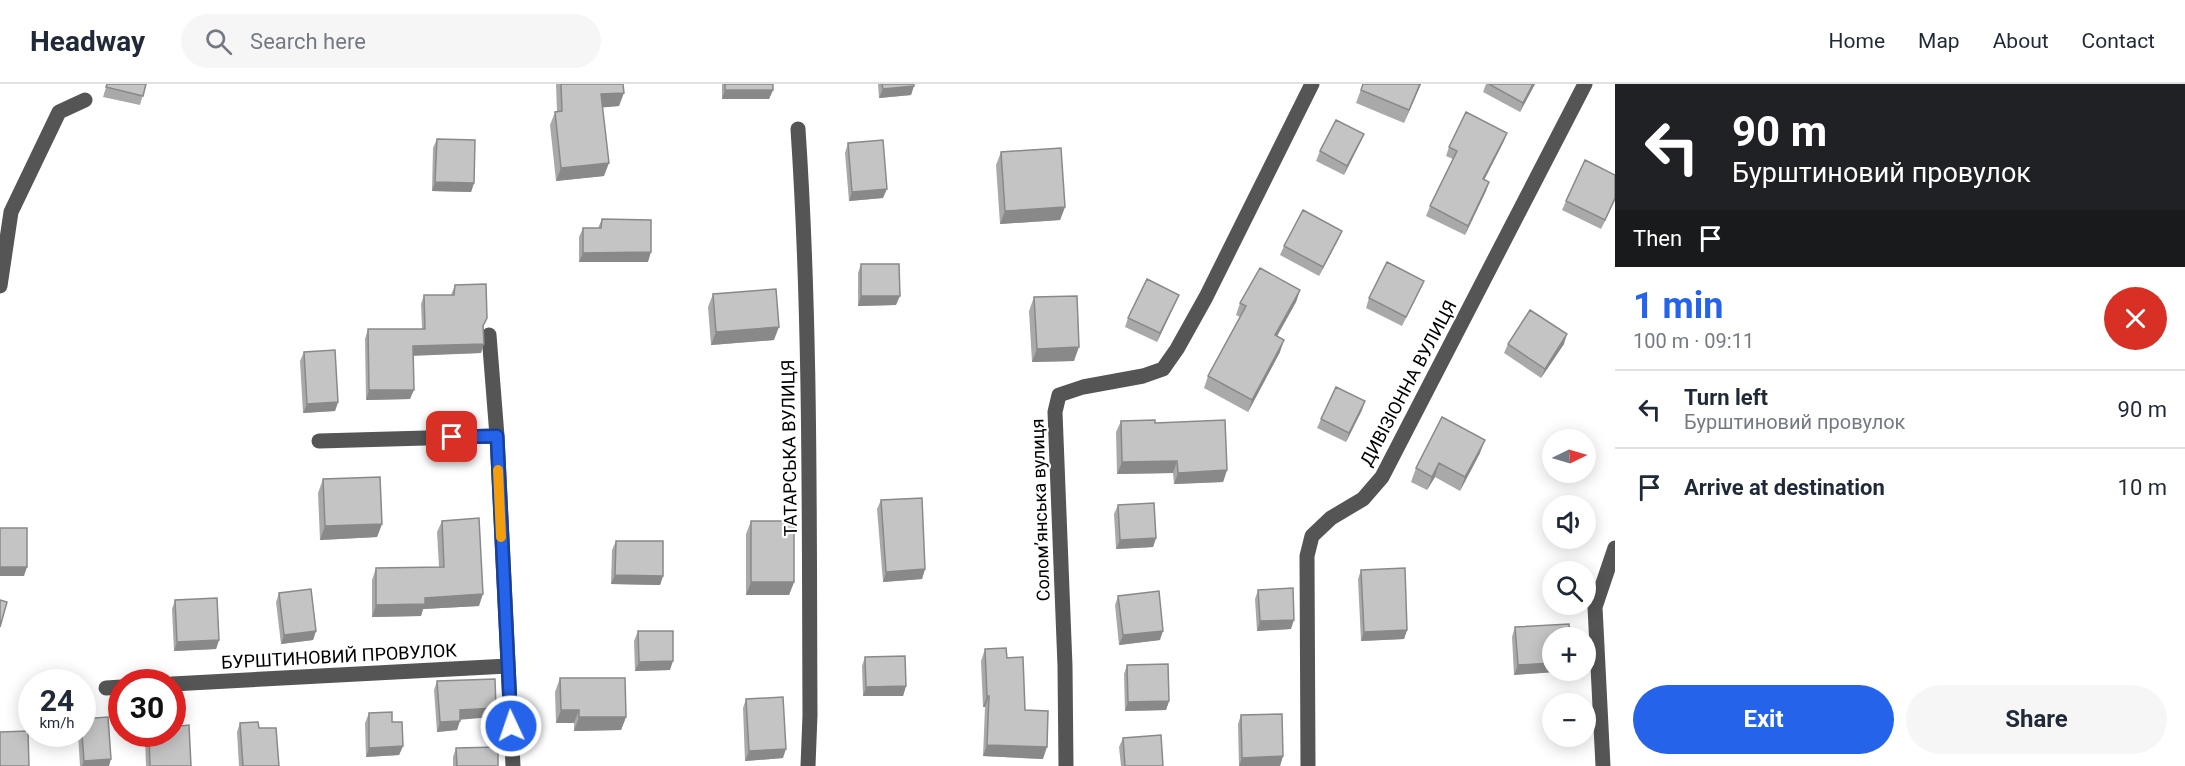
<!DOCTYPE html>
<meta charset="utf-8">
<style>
body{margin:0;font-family:Roboto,sans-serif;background:#f6f6f7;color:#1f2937;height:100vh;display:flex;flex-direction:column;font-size:22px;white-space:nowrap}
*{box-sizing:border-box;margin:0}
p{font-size:20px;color:#747a83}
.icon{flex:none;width:33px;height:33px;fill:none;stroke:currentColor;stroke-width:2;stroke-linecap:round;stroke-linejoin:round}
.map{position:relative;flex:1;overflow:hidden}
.drawer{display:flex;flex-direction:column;background:#fff;width:570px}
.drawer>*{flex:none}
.guide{background:#202124;color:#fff;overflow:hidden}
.needle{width:39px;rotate:85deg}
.buttons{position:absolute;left:1542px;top:345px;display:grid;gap:12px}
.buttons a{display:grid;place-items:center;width:54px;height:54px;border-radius:50%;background:#fff;box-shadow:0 3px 15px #0003;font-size:30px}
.speed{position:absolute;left:18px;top:585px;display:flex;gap:12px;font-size:30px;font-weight:700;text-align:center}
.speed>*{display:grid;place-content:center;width:78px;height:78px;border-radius:50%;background:#fff;box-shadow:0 3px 15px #0003;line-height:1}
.speed small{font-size:15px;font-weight:400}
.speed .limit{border:9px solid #d22;background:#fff;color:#111}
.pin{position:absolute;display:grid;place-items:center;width:51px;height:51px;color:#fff;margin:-26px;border-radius:12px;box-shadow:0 3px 9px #0006}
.me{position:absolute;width:66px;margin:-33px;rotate:357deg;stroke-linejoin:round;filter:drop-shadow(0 0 4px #0008)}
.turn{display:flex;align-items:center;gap:21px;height:126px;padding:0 18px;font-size:27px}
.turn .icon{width:78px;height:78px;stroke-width:2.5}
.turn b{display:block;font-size:42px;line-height:51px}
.then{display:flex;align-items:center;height:57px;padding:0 18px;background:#0003;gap:12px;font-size:22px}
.round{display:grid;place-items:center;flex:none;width:63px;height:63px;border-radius:32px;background:#f6f6f7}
.overview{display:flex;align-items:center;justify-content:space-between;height:102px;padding:0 18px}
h1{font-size:36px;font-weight:700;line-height:45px;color:#2563eb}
.primary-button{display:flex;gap:12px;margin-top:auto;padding:12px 18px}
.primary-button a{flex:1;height:69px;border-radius:36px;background:#2563eb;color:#fff;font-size:24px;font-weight:700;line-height:69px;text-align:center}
.primary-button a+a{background:#f6f6f7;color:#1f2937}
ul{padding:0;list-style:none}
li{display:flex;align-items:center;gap:18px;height:78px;padding:0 18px;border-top:2px solid #e0e1e3}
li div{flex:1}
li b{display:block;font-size:22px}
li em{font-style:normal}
header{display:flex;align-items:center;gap:36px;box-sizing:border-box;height:84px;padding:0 30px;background:#fff;border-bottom:2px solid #e0e1e3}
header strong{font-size:28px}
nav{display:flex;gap:33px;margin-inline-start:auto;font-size:21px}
.search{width:420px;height:54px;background:#f6f6f7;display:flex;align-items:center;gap:15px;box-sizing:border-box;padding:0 21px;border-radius:33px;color:#747a83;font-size:22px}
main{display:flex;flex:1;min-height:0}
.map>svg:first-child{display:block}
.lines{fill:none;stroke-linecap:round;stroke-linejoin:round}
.minor{stroke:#555;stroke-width:15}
.wall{fill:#a9a9a9}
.shaded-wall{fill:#898989}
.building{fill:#c4c4c4;stroke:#898989;stroke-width:1.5}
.route-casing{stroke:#184099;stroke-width:15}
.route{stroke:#2563eb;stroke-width:10}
.slow{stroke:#f59e0b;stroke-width:10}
.labels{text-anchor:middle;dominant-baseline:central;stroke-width:4.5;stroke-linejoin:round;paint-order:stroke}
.street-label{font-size:18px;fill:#000;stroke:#fff}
</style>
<header>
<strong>Headway</strong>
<div class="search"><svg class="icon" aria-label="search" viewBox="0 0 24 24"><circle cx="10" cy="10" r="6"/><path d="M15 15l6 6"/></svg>Search here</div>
<nav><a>Home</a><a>Map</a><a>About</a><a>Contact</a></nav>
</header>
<main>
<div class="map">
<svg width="1615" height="682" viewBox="0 0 1615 682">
<rect width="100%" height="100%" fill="#fff"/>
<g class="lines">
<path class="minor" d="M 798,45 C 811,240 809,436 810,631 L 808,682
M 0,202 L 11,128 L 59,28 L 85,16
M 489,251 L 497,352 L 513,682
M 319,357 L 497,352
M 172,600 L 508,582
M 106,604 L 122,603
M 1066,682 L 1065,582 L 1055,328 L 1059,311 L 1083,303 L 1143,292 L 1163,285 L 1177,265 L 1206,213 L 1312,0
M 1308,682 L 1307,472 L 1312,452 L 1331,434 L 1363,415 L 1382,393 L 1585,0
M 1603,682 L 1595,523 L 1615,464"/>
</g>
<path class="wall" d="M 107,0 L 146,0 L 140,21 L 103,13 Z
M 556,0 L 623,0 L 619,22 L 603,23 L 604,92 L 556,97 L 550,41 L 555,28 L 557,28 Z
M 722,0 L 773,0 L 773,6 L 769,15 L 722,15 Z
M 878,0 L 914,0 L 911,11 L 879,14 Z
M 1363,0 L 1421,0 L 1404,39 L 1356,19 Z
M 1486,0 L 1535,0 L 1520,28 L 1483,8 Z
M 1507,49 L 1503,59 L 1484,96 L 1489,98 L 1486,107 L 1465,151 L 1426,132 L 1430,122 L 1453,75 L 1446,72 L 1449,63 Z
M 1364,50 L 1360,59 L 1344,91 L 1316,77 L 1320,67 Z
M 437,55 L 474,99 L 471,108 L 432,107 L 433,64 Z
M 848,59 L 883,114 L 849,117 L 845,69 Z
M 1001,68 L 1065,123 L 1060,136 L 1000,140 L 996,81 Z
M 1615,91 L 1615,116 L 1601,145 L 1562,126 L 1566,117 Z
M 602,135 L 648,178 L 579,178 L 579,153 L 583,144 L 598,144 Z
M 1342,147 L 1338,156 L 1319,192 L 1280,171 L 1284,162 Z
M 861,180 L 896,221 L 858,222 L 858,189 Z
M 1424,197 L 1420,206 L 1402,242 L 1366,224 L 1369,214 Z
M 455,201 L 483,244 L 481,269 L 413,271 L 410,315 L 366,316 L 365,255 L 368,245 L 422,245 L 421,220 L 424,211 L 451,211 Z
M 1300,206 L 1296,218 L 1277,252 L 1280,268 L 1248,328 L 1204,304 L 1208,292 L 1240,233 L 1236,231 L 1240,219 Z
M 713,210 L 774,256 L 711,261 L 708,223 Z
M 1034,213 L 1074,277 L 1032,278 L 1029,227 Z
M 1175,220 L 1157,258 L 1125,243 L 1128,234 Z
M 1508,260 L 1564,260 L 1541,294 L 1504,269 Z
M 304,268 L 338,318 L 335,327 L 303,329 L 300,277 Z
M 1362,326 L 1346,358 L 1317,344 L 1321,335 Z
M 1121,337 L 1155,339 L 1227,386 L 1223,398 L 1174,400 L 1173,389 L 1117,390 L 1116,348 Z
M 1480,369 L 1460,407 L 1435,393 L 1427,406 L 1411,398 L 1416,384 Z
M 323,395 L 382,440 L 377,453 L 320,456 L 318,409 Z
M 881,416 L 925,485 L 922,495 L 883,498 L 877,425 Z
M 1118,421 L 1156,454 L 1153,463 L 1116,465 L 1114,430 Z
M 442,437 L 479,522 L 423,525 L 421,532 L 372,533 L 372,496 L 376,484 L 439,483 L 437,448 Z
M 751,437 L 794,498 L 789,511 L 746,511 L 746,450 Z
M 616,457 L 663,492 L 660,501 L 611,500 L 612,466 Z
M 1361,486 L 1407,546 L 1404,555 L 1361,557 L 1358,495 Z
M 1258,506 L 1291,545 L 1257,547 L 1255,515 Z
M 279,509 L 316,547 L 313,556 L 281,560 L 276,518 Z
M 1118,512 L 1160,556 L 1119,561 L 1115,521 Z
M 175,516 L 219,556 L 216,565 L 174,567 L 172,525 Z
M 1515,543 L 1552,586 L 1568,587 L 1514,591 L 1512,553 Z
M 638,547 L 670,586 L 635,587 L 634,557 Z
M 985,565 L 1007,574 L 1043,675 L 983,672 L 985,623 L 983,623 L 981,577 Z
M 865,573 L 906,602 L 903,612 L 863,612 L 862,582 Z
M 1127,581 L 1169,617 L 1166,626 L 1125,627 L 1124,590 Z
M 560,594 L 626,633 L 621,646 L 574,647 L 574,639 L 556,639 L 555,608 Z
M 437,597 L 496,624 L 492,633 L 460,635 L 457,646 L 437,648 L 434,606 Z
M 746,615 L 783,674 L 745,677 L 743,624 Z
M 369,629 L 392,638 L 403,662 L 399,671 L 366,673 L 365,639 Z
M 1241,631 L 1283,672 L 1280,682 L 1239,682 L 1238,640 Z
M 240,639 L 259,644 L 279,682 L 239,682 L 237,648 Z
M 78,650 L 82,650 L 109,682 L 80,682 Z
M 147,650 L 172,650 L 191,682 L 146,682 L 145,654 Z
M 1123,654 L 1163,682 L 1121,682 L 1119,663 Z
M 456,664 L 498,682 L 453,682 L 453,673 Z"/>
<path class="shaded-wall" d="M 1420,0 L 1421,0 L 1404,39 L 1409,26 Z
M 1533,0 L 1535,0 L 1520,28 L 1523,19 Z
M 914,2 L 911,11 L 879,14 L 883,5 Z
M 725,6 L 773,6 L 769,15 L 722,15 Z
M 624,9 L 619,22 L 597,24 L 601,10 Z
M 1507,49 L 1503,59 L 1480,104 L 1483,95 Z
M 1364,50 L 1360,59 L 1344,91 L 1347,82 Z
M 609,79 L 604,92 L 556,97 L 561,84 Z
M 435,98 L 474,99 L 471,108 L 432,107 Z
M 1489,98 L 1486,107 L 1465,151 L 1468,142 Z
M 887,105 L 883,114 L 849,117 L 852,108 Z
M 1615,114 L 1615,116 L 1601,145 L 1605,136 Z
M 1065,123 L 1060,136 L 1000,140 L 1005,127 Z
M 1342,147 L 1338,156 L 1319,192 L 1323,183 Z
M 651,168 L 648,178 L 579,178 L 583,169 Z
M 1300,206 L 1296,218 L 1271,263 L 1275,251 Z
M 1179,211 L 1175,220 L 1157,258 L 1160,249 Z
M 861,212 L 900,212 L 896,221 L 858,222 Z
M 779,243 L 774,256 L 711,261 L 716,248 Z
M 1567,250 L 1564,260 L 1541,294 L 1545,285 Z
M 1284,256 L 1280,268 L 1248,328 L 1252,316 Z
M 484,260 L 481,269 L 410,272 L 413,262 Z
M 1079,263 L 1074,277 L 1032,278 L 1037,265 Z
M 369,306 L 414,306 L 410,315 L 366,316 Z
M 1365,317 L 1362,326 L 1346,358 L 1349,349 Z
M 338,318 L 335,327 L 303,329 L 307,320 Z
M 1485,356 L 1480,369 L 1460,407 L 1465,393 Z
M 1177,377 L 1173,389 L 1117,390 L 1122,378 Z
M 1439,379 L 1435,393 L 1427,406 L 1432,393 Z
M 1227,386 L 1223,398 L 1174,400 L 1178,389 Z
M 382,440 L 377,453 L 320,456 L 325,442 Z
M 1156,454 L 1153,463 L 1116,465 L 1120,456 Z
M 0,483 L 27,483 L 24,492 L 0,492 Z
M 925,485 L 922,495 L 883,498 L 886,488 Z
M 615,491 L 663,492 L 660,501 L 611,500 Z
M 751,498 L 794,498 L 789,511 L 746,511 Z
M 483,510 L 479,522 L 423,525 L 421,532 L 372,533 L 376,521 L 425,514 Z
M 1294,536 L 1291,545 L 1257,547 L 1260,537 Z
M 1407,546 L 1404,555 L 1361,557 L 1364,548 Z
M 316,547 L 313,556 L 281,560 L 284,551 Z
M 1163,547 L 1160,556 L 1119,561 L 1123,551 Z
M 219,556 L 216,565 L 174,567 L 177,558 Z
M 673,577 L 670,586 L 635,587 L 639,578 Z
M 1552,579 L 1552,586 L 1568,587 L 1514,591 L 1518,581 Z
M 906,602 L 903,612 L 863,612 L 866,603 Z
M 987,612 L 989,612 L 985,623 L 983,623 Z
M 1169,617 L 1166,626 L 1125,627 L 1128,618 Z
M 496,624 L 492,633 L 457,636 L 460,626 Z
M 561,626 L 579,626 L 574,639 L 556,639 Z
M 579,633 L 626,633 L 621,646 L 574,647 Z
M 460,637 L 457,646 L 437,648 L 440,638 Z
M 987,661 L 1047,663 L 1043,675 L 983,672 Z
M 403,662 L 399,671 L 366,673 L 369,664 Z
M 786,665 L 783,674 L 745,677 L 749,667 Z
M 1283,672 L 1280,682 L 1239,682 L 1242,674 Z
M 111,675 L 109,682 L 82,682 L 84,677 Z"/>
<path class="building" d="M 107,0 L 146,0 L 143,12 L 106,3 Z
M 561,0 L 623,0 L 624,9 L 601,10 L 609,79 L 561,84 L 555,28 L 562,27 Z
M 725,0 L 773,0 L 773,6 L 725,6 Z
M 882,0 L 914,0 L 914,2 L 883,5 Z
M 1363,0 L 1420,0 L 1409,26 L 1361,6 Z
M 1489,0 L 1533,0 L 1523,19 Z
M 1466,28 L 1507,49 L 1483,95 L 1489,98 L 1468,142 L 1430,122 L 1457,67 L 1449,63 Z
M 1336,36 L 1364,50 L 1347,82 L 1320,67 Z
M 437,55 L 475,56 L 474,99 L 435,98 Z
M 883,56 L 887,105 L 852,108 L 848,59 Z
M 1061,64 L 1065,123 L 1005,127 L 1001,68 Z
M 1585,76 L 1615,91 L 1615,114 L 1605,136 L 1566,117 Z
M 1303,126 L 1342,147 L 1323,183 L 1284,162 Z
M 602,135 L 651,136 L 651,168 L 583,169 L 583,144 L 601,144 Z
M 1387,178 L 1424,197 L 1406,233 L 1369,214 Z
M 861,180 L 899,180 L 900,212 L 861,212 Z
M 1260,184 L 1300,206 L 1275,251 L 1284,256 L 1252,316 L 1208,292 L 1246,222 L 1240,219 Z
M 1147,195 L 1179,211 L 1160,249 L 1128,234 Z
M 486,200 L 487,234 L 483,242 L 484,260 L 413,262 L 414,306 L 369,306 L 368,245 L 425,245 L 424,211 L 454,211 L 455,201 Z
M 776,205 L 779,243 L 716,248 L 713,210 Z
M 1077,212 L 1079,263 L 1037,265 L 1034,213 Z
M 1530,226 L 1567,250 L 1545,285 L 1508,260 Z
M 335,266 L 338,318 L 307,320 L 304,268 Z
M 1336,303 L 1365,317 L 1349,349 L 1321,335 Z
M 1442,333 L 1485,356 L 1465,393 L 1439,379 L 1432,393 L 1416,384 Z
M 1155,336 L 1155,339 L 1225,336 L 1227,386 L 1178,389 L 1177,377 L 1122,378 L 1121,337 Z
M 380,393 L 382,440 L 325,442 L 323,395 Z
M 922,414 L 925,485 L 886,488 L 881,416 Z
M 1154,419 L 1156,454 L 1120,456 L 1118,421 Z
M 479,434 L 483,510 L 425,514 L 425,520 L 376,521 L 376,484 L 444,483 L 442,437 Z
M 751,437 L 794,437 L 794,498 L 751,498 Z
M 0,444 L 27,444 L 27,483 L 0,483 Z
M 616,457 L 663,457 L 663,492 L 615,491 Z
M 1405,484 L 1407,546 L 1364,548 L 1361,486 Z
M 1293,504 L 1294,536 L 1260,537 L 1258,506 Z
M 311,505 L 316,547 L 284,551 L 279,509 Z
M 1159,507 L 1163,547 L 1123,551 L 1118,512 Z
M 217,514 L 219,556 L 177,558 L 175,516 Z
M 0,516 L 7,518 L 0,543 Z
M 1569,540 L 1570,554 L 1552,554 L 1552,579 L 1518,581 L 1515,543 Z
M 638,547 L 673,547 L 673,577 L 639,578 Z
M 1006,564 L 1007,574 L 1023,573 L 1025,626 L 1048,627 L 1047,663 L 987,661 L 989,612 L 987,612 L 985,565 Z
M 905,572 L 906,602 L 866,603 L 865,573 Z
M 1168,580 L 1169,617 L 1128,618 L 1127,581 Z
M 560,594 L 625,594 L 626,633 L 579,633 L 579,626 L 561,626 Z
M 495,595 L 496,624 L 460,626 L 460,637 L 440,638 L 437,597 Z
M 783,613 L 786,665 L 749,667 L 746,615 Z
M 392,628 L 392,638 L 402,638 L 403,662 L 369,664 L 369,629 Z
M 1282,630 L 1283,672 L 1242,674 L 1241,631 Z
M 108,633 L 111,675 L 84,677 L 82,650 L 82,635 Z
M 258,638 L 259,644 L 276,644 L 279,682 L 243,682 L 240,639 Z
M 189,641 L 191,682 L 150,682 L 149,650 L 172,650 L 172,643 Z
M 28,647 L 29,682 L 0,682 L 0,648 Z
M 1161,651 L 1163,682 L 1125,682 L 1123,654 Z
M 498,663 L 498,682 L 457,682 L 456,664 Z"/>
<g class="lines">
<g class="route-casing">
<path id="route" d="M 452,353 L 497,352 L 511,642"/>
</g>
<use href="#route" class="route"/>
<path class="slow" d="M 498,386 L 501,453"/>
</g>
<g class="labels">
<g class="street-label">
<text transform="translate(1408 299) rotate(-62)">ДИВІЗІОННА ВУЛИЦЯ</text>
<text transform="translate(789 364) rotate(-91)">ТАТАРСЬКА ВУЛИЦЯ</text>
<text transform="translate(1040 426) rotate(-92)">Соломʼянська вулиця</text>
<text transform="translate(339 572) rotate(-3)">БУРШТИНОВИЙ ПРОВУЛОК</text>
</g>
</g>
</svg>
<div class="buttons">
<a><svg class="needle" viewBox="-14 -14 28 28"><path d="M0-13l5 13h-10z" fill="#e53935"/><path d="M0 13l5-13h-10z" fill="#747a83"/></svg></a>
<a><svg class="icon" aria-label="sound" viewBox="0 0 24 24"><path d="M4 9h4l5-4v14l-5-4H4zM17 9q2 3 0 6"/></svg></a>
<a><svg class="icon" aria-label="search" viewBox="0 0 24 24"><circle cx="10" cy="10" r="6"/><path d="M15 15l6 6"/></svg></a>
<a>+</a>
<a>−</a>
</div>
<div class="speed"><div>24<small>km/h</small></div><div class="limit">30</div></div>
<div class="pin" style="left:452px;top:353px;background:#d93025"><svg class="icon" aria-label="arrive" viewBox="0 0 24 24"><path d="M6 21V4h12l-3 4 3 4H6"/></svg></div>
<svg class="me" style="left:511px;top:642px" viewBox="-20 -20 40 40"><circle r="17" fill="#2563eb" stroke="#fff" stroke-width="3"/><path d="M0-11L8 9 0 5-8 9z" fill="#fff"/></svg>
</div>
<section class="drawer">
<div class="guide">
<div class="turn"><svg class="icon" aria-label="left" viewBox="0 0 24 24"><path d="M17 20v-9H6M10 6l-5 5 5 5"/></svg><div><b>90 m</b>Бурштиновий провулок</div></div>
<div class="then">Then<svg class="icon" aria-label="arrive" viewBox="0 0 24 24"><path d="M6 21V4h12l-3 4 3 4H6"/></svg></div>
</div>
<div class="overview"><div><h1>1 min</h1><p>100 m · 09:11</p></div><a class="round" style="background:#d93025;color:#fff"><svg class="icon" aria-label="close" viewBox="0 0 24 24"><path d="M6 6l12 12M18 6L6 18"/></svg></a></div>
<ul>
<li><svg class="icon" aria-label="left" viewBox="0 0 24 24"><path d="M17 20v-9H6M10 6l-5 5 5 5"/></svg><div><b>Turn left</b><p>Бурштиновий провулок</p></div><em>90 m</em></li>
<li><svg class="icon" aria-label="arrive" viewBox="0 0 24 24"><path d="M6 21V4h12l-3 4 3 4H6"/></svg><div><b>Arrive at destination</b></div><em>10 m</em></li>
</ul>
<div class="primary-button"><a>Exit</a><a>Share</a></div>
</section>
</main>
